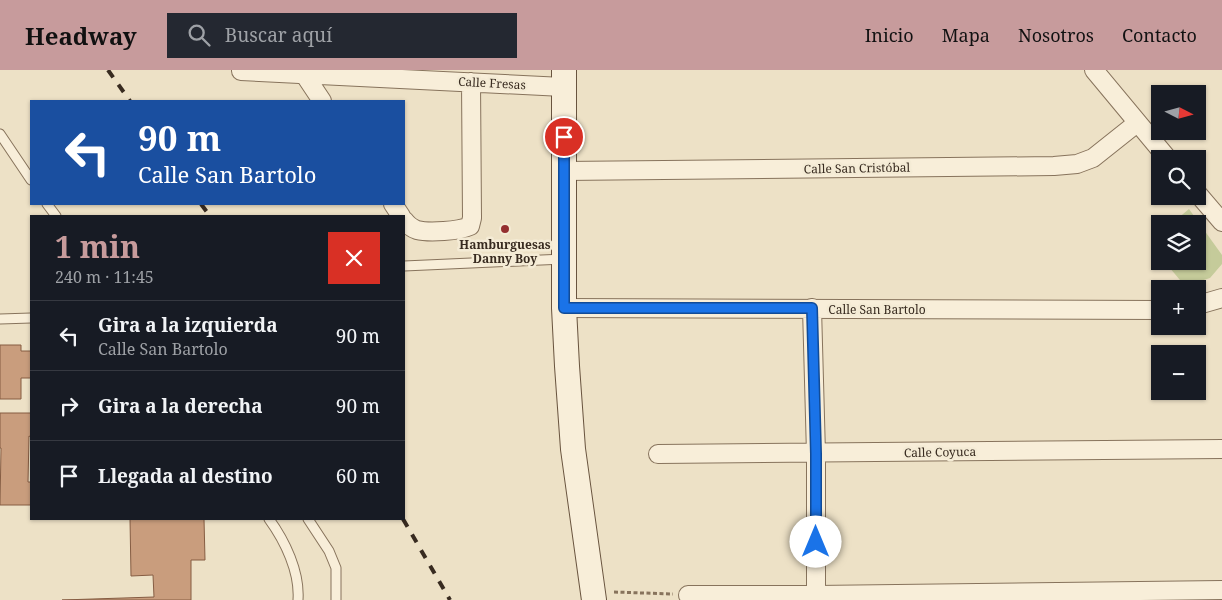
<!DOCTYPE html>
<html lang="es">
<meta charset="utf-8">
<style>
body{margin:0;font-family:"Noto Serif",serif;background:#242831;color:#f1f3f6;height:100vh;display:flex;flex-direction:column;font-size:19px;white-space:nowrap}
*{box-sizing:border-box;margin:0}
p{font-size:16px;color:#9ea1a6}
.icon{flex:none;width:28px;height:28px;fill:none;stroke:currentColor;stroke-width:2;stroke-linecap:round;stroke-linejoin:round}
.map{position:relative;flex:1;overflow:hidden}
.details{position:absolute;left:30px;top:145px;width:375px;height:305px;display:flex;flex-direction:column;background:#171b24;border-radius:0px;box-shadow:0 1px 4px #0004}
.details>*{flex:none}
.guide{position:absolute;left:30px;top:30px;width:375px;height:105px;border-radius:0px;box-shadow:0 1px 4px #0004;background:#1a4fa0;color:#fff;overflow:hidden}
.needle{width:32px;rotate:96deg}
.buttons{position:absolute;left:1151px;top:15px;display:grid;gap:10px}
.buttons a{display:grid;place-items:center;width:55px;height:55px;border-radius:0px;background:#171b24;box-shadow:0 1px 4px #0004;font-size:25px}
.pin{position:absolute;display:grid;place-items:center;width:42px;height:42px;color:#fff;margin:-21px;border:2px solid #fff;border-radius:50%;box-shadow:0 1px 5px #0007}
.me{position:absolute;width:55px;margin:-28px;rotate:0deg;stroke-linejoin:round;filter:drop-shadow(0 0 4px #0008)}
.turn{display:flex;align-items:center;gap:18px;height:105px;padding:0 25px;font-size:22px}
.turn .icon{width:65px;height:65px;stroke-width:2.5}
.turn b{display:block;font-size:35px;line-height:42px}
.round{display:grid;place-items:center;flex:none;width:52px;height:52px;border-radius:0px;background:#242831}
.headline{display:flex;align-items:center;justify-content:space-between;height:85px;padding:0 25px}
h1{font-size:30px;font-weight:700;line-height:38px;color:#c79b9c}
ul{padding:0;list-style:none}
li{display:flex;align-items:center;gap:15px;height:70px;padding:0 25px;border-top:1px solid #363941}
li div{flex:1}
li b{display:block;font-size:19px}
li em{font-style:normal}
header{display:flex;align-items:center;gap:30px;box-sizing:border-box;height:70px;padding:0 25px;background:#c79b9c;color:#111}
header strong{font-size:24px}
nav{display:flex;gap:28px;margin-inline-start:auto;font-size:18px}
.search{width:350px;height:45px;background:#242831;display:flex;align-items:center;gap:12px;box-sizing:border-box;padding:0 18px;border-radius:0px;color:#9ea1a6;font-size:19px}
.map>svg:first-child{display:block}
.green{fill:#c5cb9a}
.building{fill:#c99d7d;stroke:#865d43}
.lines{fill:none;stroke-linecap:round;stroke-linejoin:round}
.lane-casing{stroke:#87735c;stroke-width:11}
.street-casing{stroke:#87735c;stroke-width:20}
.secondary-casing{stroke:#69543f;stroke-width:26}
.path{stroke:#87735c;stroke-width:3;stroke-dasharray:4 2.5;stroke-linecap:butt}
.lane{stroke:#f8eed9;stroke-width:9}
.street{stroke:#f8eed9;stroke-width:18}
.secondary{stroke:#f8eed9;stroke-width:24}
.rail{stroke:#382b20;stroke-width:4;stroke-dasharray:9 9;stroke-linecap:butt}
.route-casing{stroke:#114b97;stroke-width:12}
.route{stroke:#1a73e8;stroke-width:9}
.poi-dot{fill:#942f2f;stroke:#f4ebd5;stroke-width:2}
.labels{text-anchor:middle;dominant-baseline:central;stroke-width:5;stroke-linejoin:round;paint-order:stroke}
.street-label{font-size:12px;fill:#382b20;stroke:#f4ebd5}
.poi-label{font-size:12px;font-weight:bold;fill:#382b20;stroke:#f4ebd5}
</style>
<header>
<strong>Headway</strong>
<div class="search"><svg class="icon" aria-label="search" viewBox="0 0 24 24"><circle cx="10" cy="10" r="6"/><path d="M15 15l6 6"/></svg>Buscar aquí</div>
<nav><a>Inicio</a><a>Mapa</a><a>Nosotros</a><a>Contacto</a></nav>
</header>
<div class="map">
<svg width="1222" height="530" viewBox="0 0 1222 530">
<rect width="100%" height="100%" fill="#ede1c6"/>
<path class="green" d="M 1189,139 L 1222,185 L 1222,194 L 1210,208 L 1185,216 L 1164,191 L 1198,191 L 1198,154 L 1171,154 Z"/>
<path class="building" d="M 0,275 L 21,275 L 21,281 L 31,281 L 31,308 L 21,308 L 21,329 L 0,329 Z
M 0,343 L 31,343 L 31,367 L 29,366 L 28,412 L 31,412 L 31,435 L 0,435 L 1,378 L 0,378 Z
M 130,449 L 204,449 L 205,490 L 191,490 L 191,530 L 62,530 L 154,527 L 153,505 L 131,506 Z"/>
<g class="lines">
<g class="lane-casing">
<path id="lane" d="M 0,64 L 31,110
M 47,134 L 56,146
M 404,196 L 564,189
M 0,249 L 31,248
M 269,449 C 285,471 300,502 298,530
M 308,449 L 329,481 L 336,498 L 336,530"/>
</g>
<g class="street-casing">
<path id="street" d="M 1094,0 L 1168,89
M 241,1 L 563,17
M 304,4 L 322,31
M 564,101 L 1054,96 L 1077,94 L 1093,88 L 1137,53
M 1198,124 L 1222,152
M 393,134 L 401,146
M 404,150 C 407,154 411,158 417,160 C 429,163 459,161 470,156 L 472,148 L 471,12
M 1198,235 L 1222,228
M 564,238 L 1160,240
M 812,238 L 816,384 L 816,525
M 658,384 L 1222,379
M 688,525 L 816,525 L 1222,520"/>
</g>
<g class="secondary-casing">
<path id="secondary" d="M 564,0 L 564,238 L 567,296 L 573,379 L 594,530"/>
</g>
<path class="path" d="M 614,522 L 673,524"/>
<use href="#lane" class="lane"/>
<use href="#street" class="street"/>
<use href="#secondary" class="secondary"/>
<path class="rail" d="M 108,0 L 130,31
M 201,134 L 210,146
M 403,449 L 450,530"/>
</g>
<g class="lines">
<g class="route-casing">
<path id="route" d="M 564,67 L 564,238 L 812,238 L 816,384 L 816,472"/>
</g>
<use href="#route" class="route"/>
</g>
<circle class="poi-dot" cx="505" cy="159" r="5"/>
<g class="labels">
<g class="street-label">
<text transform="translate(492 13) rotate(3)">Calle Fresas</text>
<text transform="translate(857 98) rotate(-1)">Calle San Cristóbal</text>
<text x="877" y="239">Calle San Bartolo</text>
<text transform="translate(940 382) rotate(-1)">Calle Coyuca</text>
</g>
<g class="poi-label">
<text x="505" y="174">Hamburguesas<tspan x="505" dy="14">Danny Boy</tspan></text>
</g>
</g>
</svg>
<div class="buttons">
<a><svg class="needle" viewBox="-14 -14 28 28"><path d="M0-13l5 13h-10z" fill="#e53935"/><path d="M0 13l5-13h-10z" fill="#9ea1a6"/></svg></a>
<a><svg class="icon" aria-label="search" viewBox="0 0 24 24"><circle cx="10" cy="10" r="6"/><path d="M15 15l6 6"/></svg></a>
<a><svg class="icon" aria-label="layers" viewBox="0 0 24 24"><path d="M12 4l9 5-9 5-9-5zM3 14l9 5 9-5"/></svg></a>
<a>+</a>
<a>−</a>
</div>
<div class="pin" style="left:564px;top:67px;background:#d93025"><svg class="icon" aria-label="arrive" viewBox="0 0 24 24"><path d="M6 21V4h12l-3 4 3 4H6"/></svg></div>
<svg class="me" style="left:816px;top:472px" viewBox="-20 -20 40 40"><circle r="19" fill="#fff"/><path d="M0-13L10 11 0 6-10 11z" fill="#1a73e8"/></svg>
<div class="guide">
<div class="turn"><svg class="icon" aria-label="left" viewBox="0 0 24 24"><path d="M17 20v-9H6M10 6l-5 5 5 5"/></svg><div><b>90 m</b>Calle San Bartolo</div></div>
</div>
<section class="details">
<div class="headline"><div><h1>1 min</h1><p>240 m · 11:45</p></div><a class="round" style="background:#d93025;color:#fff"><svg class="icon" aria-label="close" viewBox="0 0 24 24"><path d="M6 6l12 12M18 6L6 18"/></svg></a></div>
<ul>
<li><svg class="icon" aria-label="left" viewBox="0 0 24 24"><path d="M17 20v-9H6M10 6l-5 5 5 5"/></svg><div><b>Gira a la izquierda</b><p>Calle San Bartolo</p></div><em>90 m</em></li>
<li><svg class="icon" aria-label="right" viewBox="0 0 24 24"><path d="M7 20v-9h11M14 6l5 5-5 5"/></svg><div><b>Gira a la derecha</b></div><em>90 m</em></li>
<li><svg class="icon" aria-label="arrive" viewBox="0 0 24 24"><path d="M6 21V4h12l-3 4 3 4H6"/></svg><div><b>Llegada al destino</b></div><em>60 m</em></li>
</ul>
</section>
</div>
